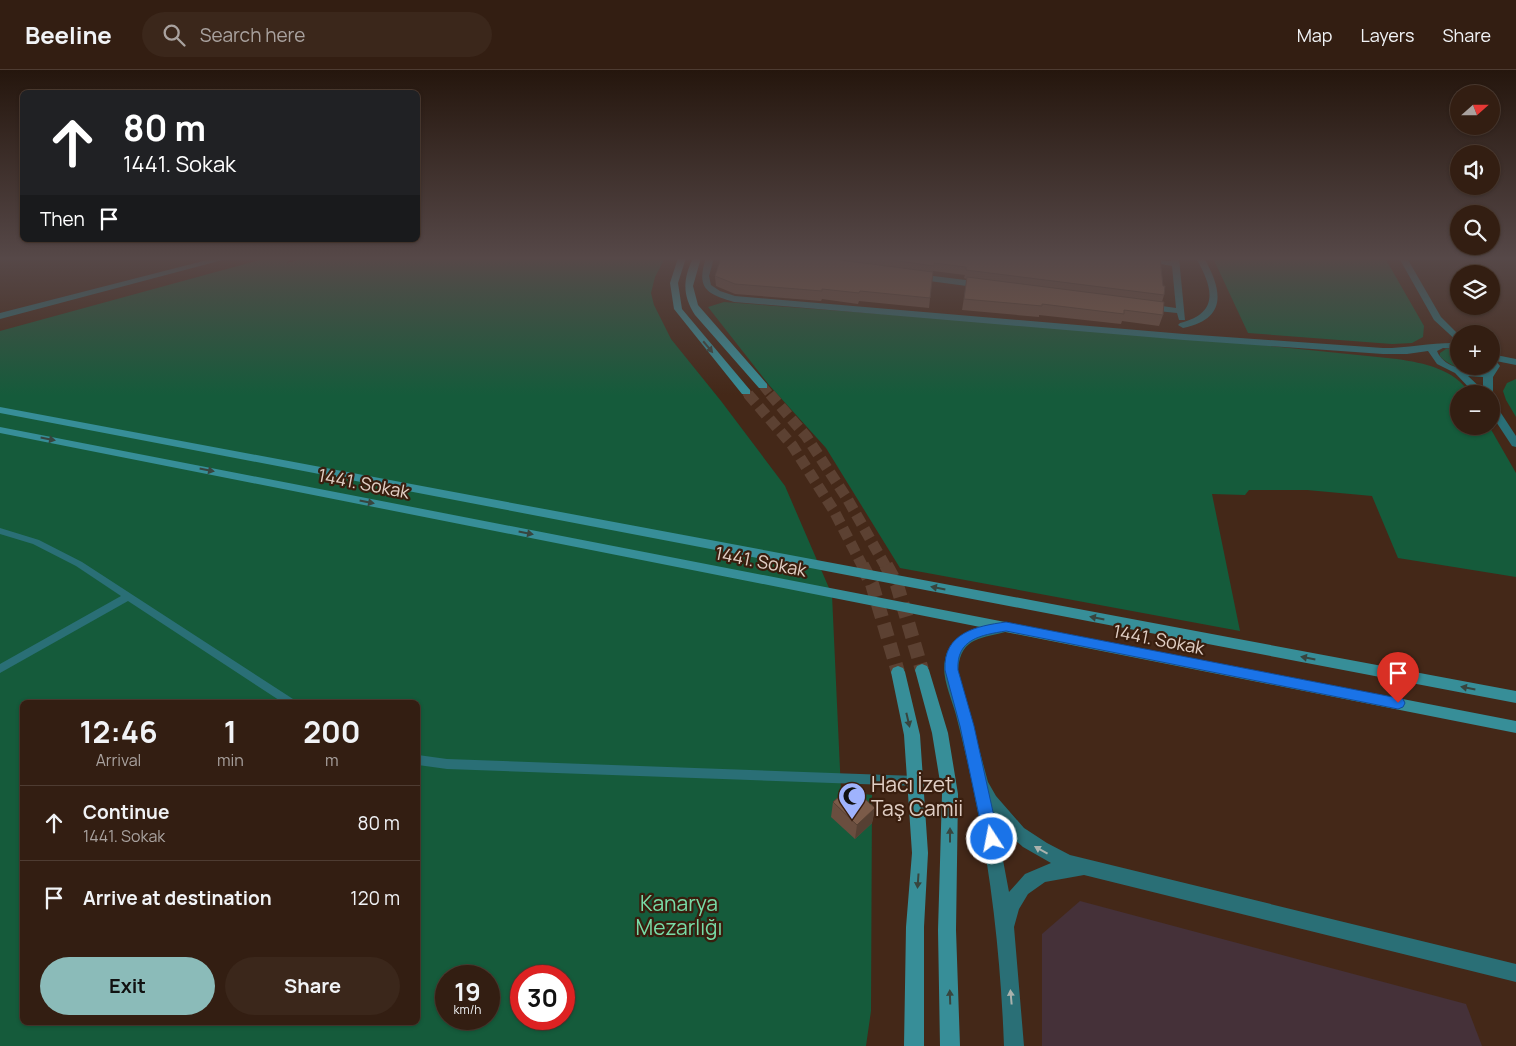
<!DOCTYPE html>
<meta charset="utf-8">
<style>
body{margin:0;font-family:Manrope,sans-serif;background:#3b271b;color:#f1f3f6;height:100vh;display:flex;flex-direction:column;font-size:19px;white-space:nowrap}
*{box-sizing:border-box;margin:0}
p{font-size:16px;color:#a9a29f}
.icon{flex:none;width:28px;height:28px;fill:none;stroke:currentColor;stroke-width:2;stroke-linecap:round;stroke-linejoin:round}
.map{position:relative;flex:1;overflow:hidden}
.panel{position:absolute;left:20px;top:630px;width:400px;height:325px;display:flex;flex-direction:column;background:#331e12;border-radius:8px;box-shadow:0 1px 4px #0004,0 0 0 1px #4e3c32}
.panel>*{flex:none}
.hud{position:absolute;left:20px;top:20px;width:400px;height:152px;border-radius:8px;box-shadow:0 1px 4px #0004,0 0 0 1px #4e3c32;background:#202124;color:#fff;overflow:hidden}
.needle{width:32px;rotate:69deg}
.tools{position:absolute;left:1450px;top:15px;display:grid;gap:10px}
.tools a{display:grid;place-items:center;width:50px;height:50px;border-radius:50%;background:#331e12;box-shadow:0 1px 4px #0004,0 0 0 1px #4e3c32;font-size:25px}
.speed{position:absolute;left:435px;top:895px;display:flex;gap:10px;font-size:25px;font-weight:700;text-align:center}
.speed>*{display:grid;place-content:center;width:65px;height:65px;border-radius:50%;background:#331e12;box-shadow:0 1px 4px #0004,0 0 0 1px #4e3c32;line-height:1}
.speed small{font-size:12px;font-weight:400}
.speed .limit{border:8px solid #d22;background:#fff;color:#111}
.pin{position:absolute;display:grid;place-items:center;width:42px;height:42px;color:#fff;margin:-51px -21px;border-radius:50% 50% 50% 0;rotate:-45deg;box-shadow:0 0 5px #0007}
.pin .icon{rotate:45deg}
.me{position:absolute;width:55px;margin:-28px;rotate:349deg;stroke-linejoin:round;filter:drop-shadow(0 0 4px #0008)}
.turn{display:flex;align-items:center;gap:18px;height:105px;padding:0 20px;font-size:22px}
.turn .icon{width:65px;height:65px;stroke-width:2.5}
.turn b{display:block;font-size:35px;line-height:42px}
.then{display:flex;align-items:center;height:48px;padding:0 20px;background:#0003;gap:10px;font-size:19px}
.eta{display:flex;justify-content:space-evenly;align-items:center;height:85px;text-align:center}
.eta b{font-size:30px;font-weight:700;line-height:35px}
.button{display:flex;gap:10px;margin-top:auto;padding:10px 20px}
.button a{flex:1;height:58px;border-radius:30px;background:#8bbbb9;color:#111;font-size:20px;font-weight:700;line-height:58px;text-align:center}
.button a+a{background:#3b271b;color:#f1f3f6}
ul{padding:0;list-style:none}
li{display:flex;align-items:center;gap:15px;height:75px;padding:0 20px;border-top:1px solid #4e3c32}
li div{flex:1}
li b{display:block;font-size:19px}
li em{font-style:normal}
header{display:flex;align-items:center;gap:30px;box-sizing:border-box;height:70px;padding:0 25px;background:#331e12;border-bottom:1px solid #4e3c32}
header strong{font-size:24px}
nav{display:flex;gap:28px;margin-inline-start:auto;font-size:18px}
.search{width:350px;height:45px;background:#3b271b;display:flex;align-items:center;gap:12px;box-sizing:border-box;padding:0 18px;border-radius:28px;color:#a9a29f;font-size:19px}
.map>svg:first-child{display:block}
.education{fill:#453139}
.green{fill:#155b3b;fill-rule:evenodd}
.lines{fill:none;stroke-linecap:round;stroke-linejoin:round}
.secondary-tunnel-far2{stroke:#5c4132;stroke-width:9;stroke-dasharray:9 4.5;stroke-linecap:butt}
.secondary-tunnel-far1{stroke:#5c4132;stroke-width:11;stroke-dasharray:11 5.5;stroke-linecap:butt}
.secondary-tunnel{stroke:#5c4132;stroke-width:14;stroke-dasharray:14 7;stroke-linecap:butt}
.lane{fill:#2a6f76;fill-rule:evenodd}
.street{fill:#2a6f76;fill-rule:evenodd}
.secondary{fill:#378e98;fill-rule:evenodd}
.wall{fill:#6a4e3f}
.shaded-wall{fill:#564033}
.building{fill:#7b5b49;stroke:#564033}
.oneway{fill:#38453e}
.oneway2{fill:#aab2ad}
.route{fill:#1a73e8;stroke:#114b97}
.labels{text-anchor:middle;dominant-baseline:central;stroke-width:4.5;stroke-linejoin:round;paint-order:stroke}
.street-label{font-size:18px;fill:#e1cfc5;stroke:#391e0e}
.near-poi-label{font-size:21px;fill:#e1cfc5;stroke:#391e0e;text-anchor:start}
.near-park-label{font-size:21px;fill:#78dca7;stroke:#391e0e}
</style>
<header>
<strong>Beeline</strong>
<div class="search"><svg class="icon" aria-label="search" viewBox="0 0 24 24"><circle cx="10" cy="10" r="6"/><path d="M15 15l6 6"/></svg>Search here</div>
<nav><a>Map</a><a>Layers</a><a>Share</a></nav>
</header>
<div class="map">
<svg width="1516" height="976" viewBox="0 0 1516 976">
<rect width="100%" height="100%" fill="#442818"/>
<path class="education" d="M 1080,831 L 1466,934 L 1482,976 L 1042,976 L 1042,864 Z"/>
<path class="green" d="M 267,188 L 292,188 L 287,193 L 305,188 L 665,188 L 655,207 L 651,223 L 654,235 L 671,269 L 721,331 L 785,416 L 832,525 L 841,721 L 872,725 L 871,941 L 866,976 L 0,976 L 0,261 ZM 22,632 L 418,632 L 418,952 L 22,952 ZM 446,906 L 489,906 L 489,949 L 446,949 ZM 521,906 L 564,906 L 564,949 L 521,949 Z
M 1213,188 L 1385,188 L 1424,256 L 1423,267 L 1412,273 L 1392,274 L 1248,263 Z
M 724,232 L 1184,267 L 1397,289 C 1424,293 1455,299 1470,324 L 1459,324 L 1459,356 L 1489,356 L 1516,403 L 1516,507 L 1398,488 L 1372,426 L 1307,420 L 1249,420 L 1245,425 L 1212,424 L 1240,561 L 900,498 L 826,378 L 769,315 L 708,237 Z
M 1446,279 L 1459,279 L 1459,296 L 1486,297 C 1474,306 1449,297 1440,286 L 1440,283 Z
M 1516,309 L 1516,347 L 1506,330 L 1503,321 L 1507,313 Z"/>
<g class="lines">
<path class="secondary-tunnel-far2" d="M 763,316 L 771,326
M 746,322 L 749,326"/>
<path class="secondary-tunnel-far1" d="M 748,324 L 792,375 L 834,441 L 863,497
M 770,324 L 806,366 L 848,430 L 886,497"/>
<path class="secondary-tunnel" d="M 862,495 L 872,514 L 898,602
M 886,495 L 897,515 L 922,600"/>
<path class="lane" d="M 0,458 L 39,470 L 82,492 L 293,629 L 294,632 L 282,632 L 128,531 L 0,603 L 0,594 L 121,526 L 76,496 L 33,474 L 0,464 Z
M 418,685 L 447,689 L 916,706 L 920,707 L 922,711 L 920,715 L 916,716 L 447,699 L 418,695 Z"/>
<path class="street" d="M 215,188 L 230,188 L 0,249 L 0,243 Z
M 706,188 L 714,188 L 709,206 L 711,215 L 720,221 L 735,226 L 1184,264 L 1383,278 C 1409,278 1434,272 1459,273 L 1459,279 L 1443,278 L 1437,281 C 1444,299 1471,302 1488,300 L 1491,296 L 1491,284 L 1516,289 L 1516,295 L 1496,291 L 1500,296 L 1493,307 L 1493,324 L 1491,326 L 1491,324 L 1475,324 L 1455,303 L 1437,294 L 1428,281 L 1407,284 L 1383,284 L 1184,270 L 734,232 C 706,224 696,218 706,188 ZM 1468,306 L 1483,307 L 1483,320 Z
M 1128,188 L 1171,191 L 1171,188 L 1179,188 L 1185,250 L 1179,250 L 1177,243 L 1148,240 L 1144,237 L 1148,234 L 1176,238 L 1172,196 Z
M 1196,188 L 1204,188 C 1223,221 1227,249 1183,258 L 1178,255 L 1180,253 C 1220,243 1213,218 1196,188 Z
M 1399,188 L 1407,188 L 1441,247 L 1459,265 L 1459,273 L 1434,250 Z
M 917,204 L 982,212 L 986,215 L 982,218 L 914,209 L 914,205 Z
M 1491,333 L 1495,334 L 1516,366 L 1516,377 L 1512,376 L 1491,344 Z
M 1004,552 L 1009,553 L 1011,557 L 1009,561 C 983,569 961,565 958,600 L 988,712 L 996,726 L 1024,758 L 1047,773 L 1070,785 L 1516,894 L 1516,912 L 1084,805 L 1045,812 L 1028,824 L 1019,839 L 1014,857 L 1024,976 L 1004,976 C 1001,896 993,817 977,738 C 971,707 964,676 956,645 C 952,629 941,607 945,590 C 950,562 980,555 1004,552 ZM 996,753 L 1023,777 L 1051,793 L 1025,804 L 1009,822 Z"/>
<path class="secondary" d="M 678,188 L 686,188 L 678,213 L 682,239 L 750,320 L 750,324 L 742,324 L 674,239 L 670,213 Z
M 693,188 L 701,188 L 693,216 L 698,235 L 767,314 L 767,318 L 759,318 L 695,245 C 682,225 683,209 693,188 Z
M 0,337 L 1516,621 L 1516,633 L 0,343 Z
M 0,357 L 1516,651 L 1516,663 L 0,363 Z
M 922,594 L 927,596 L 929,600 L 948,663 L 958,724 L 956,860 L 960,976 L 940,976 L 938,860 L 942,724 L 932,663 L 915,600 L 917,596 Z
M 898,596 L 903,598 L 905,602 L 920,665 L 928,783 L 924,857 L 924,976 L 904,976 L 906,857 L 912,783 L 904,665 L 891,602 L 893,598 Z"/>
</g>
<path class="wall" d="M 721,188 L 1160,188 L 1164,225 L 1162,232 L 1163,245 L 1159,256 L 1122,251 L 1121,254 L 1039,245 L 1039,247 L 962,240 L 967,209 L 964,208 L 965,205 L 933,201 L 929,238 L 859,231 L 858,234 L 822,229 L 821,231 L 735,224 L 716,216 L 715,206 Z
M 833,732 L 875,738 L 872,753 L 855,769 L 831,747 Z"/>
<path class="shaded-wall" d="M 875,738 L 872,753 L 855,769 L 857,755 Z"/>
<path class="building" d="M 721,188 L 825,188 L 933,202 L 930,228 L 860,221 L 859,223 L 822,219 L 822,221 L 735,214 L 715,206 Z
M 877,188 L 1160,188 L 1163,216 L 1165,216 L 1164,225 L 966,200 L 966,197 L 934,193 L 934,196 Z
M 967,207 L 1164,232 L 1163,245 L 1124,240 L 1124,244 L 1042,234 L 1042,236 L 964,229 Z
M 851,716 L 875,738 L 857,755 L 833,732 Z"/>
<defs><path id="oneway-solid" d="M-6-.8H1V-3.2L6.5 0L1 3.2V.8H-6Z" transform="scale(1.25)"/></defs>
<g class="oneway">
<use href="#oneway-solid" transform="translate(708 277) rotate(50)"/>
<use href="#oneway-solid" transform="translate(48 369) rotate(11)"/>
<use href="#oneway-solid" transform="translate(207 400) rotate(11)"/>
<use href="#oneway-solid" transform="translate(367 432) rotate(11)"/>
<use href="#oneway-solid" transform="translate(526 463) rotate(11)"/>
<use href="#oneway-solid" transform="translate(938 518) rotate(-169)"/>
<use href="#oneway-solid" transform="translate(1097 548) rotate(-169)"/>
<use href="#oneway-solid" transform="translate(1308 588) rotate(-169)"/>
<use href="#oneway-solid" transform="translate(1468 618) rotate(-169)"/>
<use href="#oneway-solid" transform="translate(908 650) rotate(77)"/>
<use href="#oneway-solid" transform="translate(950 765) rotate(-90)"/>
<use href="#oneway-solid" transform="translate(918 811) rotate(94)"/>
<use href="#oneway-solid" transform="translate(950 927) rotate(-92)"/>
</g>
<g class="oneway2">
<use href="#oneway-solid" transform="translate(1041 780) rotate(-151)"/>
<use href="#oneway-solid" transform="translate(1011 927) rotate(-95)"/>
</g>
<linearGradient id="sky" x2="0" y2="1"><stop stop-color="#25160d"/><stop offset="0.58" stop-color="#564848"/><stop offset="1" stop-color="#564848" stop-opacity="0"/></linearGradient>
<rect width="1516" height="325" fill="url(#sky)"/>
<path class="route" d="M 1006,552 L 1398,628 L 1403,629 L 1405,633 L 1403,637 L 1398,639 L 1006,561 C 981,565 956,569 958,600 L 974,656 L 999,769 L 997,774 L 992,777 L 987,774 L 984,769 L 960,656 L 945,600 C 943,563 976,556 1006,552 Z"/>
<defs>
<g id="mosque-pin" transform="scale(1.4375)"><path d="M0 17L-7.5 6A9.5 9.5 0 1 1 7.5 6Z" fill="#9fb3fd" stroke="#391e0e"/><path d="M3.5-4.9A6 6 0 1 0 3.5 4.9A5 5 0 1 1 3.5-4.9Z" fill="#111"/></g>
</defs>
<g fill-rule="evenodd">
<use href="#mosque-pin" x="852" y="726"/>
</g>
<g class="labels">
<g class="street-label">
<text transform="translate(364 413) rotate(11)">1441. Sokak</text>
<text transform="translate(761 491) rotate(11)">1441. Sokak</text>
<text transform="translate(1159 569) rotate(11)">1441. Sokak</text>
</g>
<g class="near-poi-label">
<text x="871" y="714">Hacı İzet<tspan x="871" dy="24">Taş Camii</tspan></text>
</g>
<g class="near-park-label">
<text x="679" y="833">Kanarya<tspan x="679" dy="24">Mezarlığı</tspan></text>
</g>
</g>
</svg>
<div class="tools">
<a><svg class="needle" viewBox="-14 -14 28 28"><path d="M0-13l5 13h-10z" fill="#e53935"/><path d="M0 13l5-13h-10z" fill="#a9a29f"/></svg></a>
<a><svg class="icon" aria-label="sound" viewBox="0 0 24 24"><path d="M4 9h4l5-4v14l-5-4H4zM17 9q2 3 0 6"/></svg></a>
<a><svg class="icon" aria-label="search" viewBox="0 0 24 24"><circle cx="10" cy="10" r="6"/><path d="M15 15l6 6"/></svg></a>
<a><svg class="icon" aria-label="layers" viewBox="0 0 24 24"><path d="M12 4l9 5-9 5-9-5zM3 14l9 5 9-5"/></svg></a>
<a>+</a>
<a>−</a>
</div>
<div class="speed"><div>19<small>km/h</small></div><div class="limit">30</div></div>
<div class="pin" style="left:1398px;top:633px;background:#d93025"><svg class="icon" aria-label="arrive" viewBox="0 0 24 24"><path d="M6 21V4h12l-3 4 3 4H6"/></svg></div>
<svg class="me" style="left:992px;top:769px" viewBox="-20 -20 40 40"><circle r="17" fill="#1a73e8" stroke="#fff" stroke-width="3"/><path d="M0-11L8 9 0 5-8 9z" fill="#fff"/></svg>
<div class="hud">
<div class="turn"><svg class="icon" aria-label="ahead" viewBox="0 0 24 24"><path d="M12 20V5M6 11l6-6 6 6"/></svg><div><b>80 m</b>1441. Sokak</div></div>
<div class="then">Then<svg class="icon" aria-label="arrive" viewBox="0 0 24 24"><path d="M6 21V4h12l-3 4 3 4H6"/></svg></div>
</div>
<section class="panel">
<div class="eta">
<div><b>12:46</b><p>Arrival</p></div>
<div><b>1</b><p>min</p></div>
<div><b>200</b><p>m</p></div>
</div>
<ul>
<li><svg class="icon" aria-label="ahead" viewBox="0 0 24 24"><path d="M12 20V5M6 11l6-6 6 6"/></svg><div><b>Continue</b><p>1441. Sokak</p></div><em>80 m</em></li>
<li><svg class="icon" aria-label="arrive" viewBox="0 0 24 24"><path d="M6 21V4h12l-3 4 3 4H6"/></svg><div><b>Arrive at destination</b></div><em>120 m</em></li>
</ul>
<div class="button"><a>Exit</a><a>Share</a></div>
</section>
</div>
